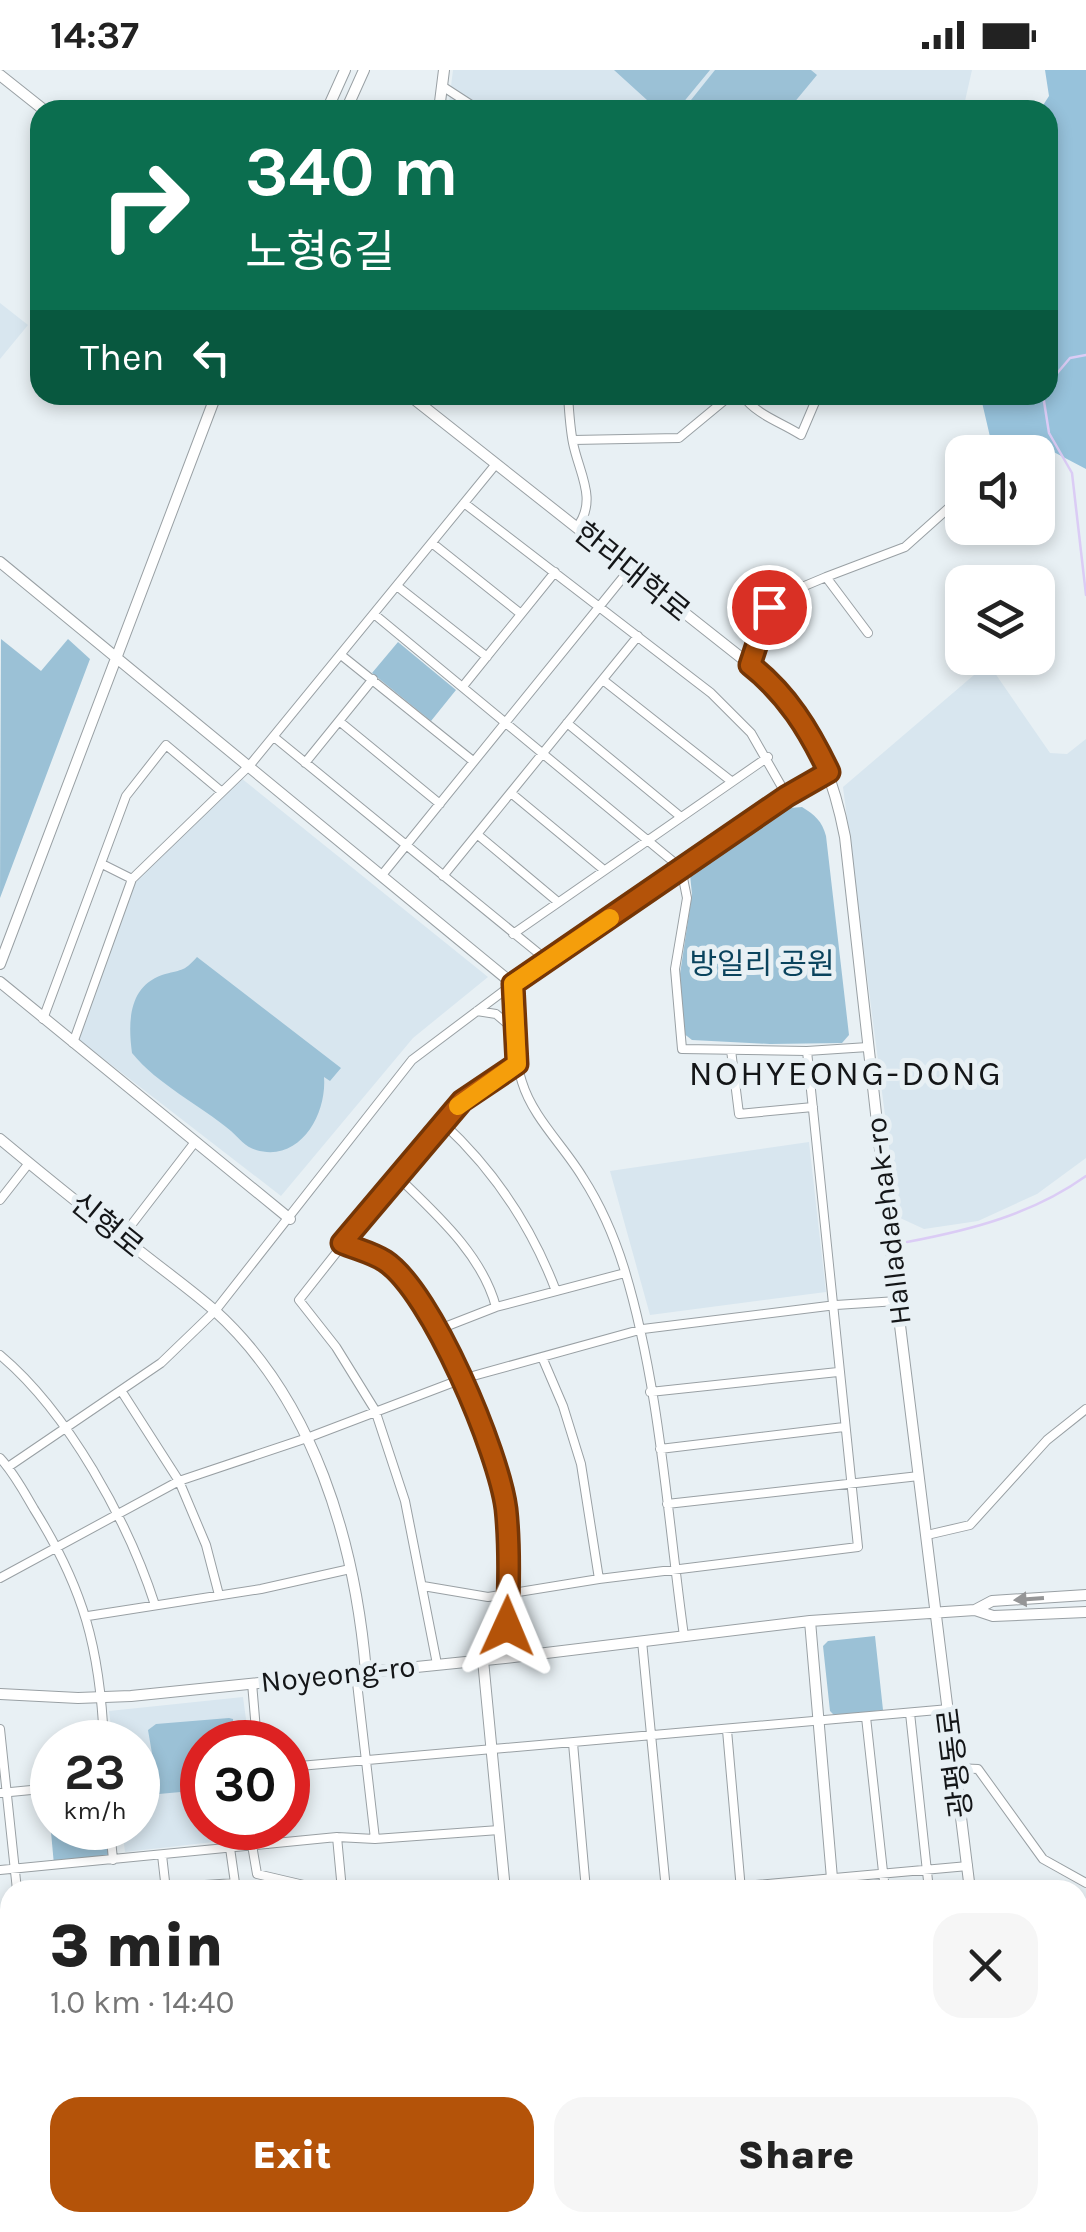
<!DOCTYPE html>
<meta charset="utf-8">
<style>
body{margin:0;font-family:Karla,"Noto Sans KR",sans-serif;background:#f6f6f6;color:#222;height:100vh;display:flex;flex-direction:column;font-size:38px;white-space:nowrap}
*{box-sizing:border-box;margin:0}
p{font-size:32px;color:#767676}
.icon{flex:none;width:55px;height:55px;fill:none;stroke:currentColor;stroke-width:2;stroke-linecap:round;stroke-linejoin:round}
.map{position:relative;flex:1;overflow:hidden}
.sheet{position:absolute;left:0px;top:1810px;width:1088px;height:352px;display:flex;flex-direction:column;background:#fff;border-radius:30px 30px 0 0;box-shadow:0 5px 15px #0003}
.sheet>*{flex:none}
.guide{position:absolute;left:30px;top:30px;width:1028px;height:305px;border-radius:30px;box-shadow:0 5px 15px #0003;background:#0b6e4f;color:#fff;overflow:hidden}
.buttons{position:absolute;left:945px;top:365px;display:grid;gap:20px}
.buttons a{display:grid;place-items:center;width:110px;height:110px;border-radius:20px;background:#fff;box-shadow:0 5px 15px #0003;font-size:50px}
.speed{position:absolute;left:30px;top:1650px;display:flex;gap:20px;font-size:50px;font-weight:700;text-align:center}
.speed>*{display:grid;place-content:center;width:130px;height:130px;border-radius:50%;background:#fff;box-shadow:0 5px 15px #0003;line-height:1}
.speed small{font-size:25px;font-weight:400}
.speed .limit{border:15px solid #d22;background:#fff;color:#111}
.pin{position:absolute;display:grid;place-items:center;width:85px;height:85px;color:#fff;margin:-42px;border:5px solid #fff;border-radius:50%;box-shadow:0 2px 10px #0007}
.me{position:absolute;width:110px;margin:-55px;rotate:1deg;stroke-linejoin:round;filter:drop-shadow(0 0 8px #0008)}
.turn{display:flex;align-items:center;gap:35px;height:210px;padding:0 50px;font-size:45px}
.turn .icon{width:130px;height:130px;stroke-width:2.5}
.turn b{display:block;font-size:70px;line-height:85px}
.then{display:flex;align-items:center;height:95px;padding:0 50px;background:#0003;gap:20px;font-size:38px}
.round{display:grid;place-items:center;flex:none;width:105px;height:105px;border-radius:30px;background:#f6f6f6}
.head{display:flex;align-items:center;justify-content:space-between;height:170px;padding:0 50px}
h1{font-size:60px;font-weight:800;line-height:75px}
.action{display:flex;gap:20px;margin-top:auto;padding:20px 50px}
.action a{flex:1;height:115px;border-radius:30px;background:#b45309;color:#fff;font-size:40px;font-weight:800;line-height:115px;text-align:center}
.action a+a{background:#f6f6f6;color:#222}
.status{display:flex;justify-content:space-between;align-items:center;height:70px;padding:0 50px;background:#fff;direction:ltr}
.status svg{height:28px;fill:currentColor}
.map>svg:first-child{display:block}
.built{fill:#d8e6ef}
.green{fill:#9bc1d6}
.forest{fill:#97c2db}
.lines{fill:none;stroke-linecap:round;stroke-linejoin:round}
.stream{stroke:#dbccf5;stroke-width:2.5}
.river{stroke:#dbccf5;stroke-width:15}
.street-casing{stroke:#99a0a4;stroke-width:10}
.secondary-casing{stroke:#99a0a4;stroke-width:12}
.street{stroke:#fff;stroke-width:8}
.secondary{stroke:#fff;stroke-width:10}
.oneway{fill:#959697}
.route-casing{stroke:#753606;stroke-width:25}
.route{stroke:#b45309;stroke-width:18}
.slow{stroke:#f59e0b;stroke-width:18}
.labels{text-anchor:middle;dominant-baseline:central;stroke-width:10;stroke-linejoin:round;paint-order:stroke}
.street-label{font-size:30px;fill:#141618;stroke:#e8f0f4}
.park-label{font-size:30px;fill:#0a435d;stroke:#e8f0f4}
.quarter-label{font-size:35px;letter-spacing:2.5px;fill:#141618;stroke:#e8f0f4}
</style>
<div class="status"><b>14:37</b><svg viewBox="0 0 49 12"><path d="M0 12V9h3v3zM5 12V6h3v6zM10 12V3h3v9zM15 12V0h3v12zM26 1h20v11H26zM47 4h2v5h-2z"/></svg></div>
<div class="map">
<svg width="1086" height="2162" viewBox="0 0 1086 2162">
<rect width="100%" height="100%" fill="#e8f0f4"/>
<path class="built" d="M 453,0 L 972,0 L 963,40 L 448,40 Z
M 0,233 L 28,255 L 0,289 Z
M 988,593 L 1050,683 L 1067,684 L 1086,669 L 1086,1088 L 1037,1124 L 978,1151 L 924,1159 L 898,1147 L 843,717 Z
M 241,708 L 488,907 L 413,968 L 281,1126 L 78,969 L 137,807 Z
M 809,1072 L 826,1222 L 650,1245 L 610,1101 Z
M 243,1627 L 249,1672 L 202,1672 L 202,1758 L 258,1758 L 259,1767 L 125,1782 L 122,1758 L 138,1758 L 138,1672 L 113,1672 L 109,1641 Z"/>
<path class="green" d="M 614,0 L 710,0 L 677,40 L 658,40 Z
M 715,0 L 811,0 L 817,5 L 788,40 L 683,40 Z
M 1,569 L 41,601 L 68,569 L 90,589 L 0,828 Z
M 398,572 L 456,620 L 431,651 L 372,603 Z
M 802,737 C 815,745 822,751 826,766 L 849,965 L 842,973 L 770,974 L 692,970 L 683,963 L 680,904 L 692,824 L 690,805 L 790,738 Z
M 197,887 L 341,998 L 330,1011 L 324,1007 C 327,1044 300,1093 256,1080 C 245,1077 239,1068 231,1061 C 199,1034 158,1015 132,983 C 128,953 128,917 162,905 C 181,899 183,903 197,887 Z
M 875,1566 L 883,1640 L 835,1646 L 830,1641 L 823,1576 L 828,1571 Z
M 229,1648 L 233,1649 L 235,1672 L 202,1672 L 202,1720 L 159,1724 L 148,1660 L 156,1654 Z
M 47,1718 L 52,1718 L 52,1758 L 110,1758 L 113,1790 L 54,1795 Z
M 563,2153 L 676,2153 L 676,2162 L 551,2162 L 551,2154 Z"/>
<path class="forest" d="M 1045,0 L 1086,0 L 1086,399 L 1048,379 L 991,371 L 981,328 L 982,325 L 1048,325 L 1048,40 L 1040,40 L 1049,26 Z"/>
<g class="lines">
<path class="stream" d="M 1048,314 L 1070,288 L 1086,285
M 1043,325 L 1049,363 L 1072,403 L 1086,525
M 907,1172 C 971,1160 1033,1144 1086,1106"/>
<path class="river" d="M 653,2162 L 656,2152"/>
<g class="street-casing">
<path id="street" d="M 442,16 L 479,40
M 568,325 C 569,341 570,358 573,373 C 579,403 598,430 577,457
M 742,325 C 758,346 779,351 801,365 L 818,325
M 573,370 L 679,368 L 731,325
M 464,433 L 711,623 L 751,663 L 787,726
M 432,473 L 521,544
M 826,507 L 905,477 L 962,426
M 397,516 L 487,587
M 374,544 L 681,798 L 687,828 L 675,899 L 682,979 L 807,981 L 868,977
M 341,585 L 473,691
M 750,595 L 769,537 L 783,525 L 826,507 L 868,563
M 603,610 L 731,711
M 464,615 L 555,502
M 339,651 L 440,734
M 567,653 L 681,747
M 274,667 L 548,891
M 305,693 L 373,609
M 511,723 L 604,800
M 478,765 L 558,832
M 102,794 L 132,809
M 382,805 L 629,500
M 443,806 L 638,566
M 513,864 L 768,687
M 513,914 C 516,946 512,982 522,1012 C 533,1048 564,1076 583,1108 C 601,1136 614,1166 624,1198 C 660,1316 667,1444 684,1566
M 477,941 L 496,944 L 516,961
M 43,949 L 126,726 L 166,675 L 222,722
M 73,973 L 132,809 L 250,695 L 496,394
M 731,980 L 739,1044 L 813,1037
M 443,1053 C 495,1101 531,1155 556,1221
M 397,1106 C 435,1143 482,1184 496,1237
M 0,1130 L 29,1093
M 122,1167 L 195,1072
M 342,1173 C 356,1179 373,1183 385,1191 C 433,1222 495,1378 505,1435 C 513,1484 508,1538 505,1588
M 437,1260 L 496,1237 L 625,1203
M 0,1285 C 68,1342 128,1451 155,1535
M 542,1287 L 563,1336 L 581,1394 L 599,1509
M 122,1322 L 179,1411 L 206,1475 L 219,1525
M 650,1322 L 838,1302
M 660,1379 L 844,1357
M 0,1388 C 14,1403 24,1422 34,1439 C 84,1519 100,1579 104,1672
M 8,1397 L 161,1293 L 215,1241 L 412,990 L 513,914 L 787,726 L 829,702
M 667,1434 L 919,1406
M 927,1465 L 970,1455 L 1047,1370 L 1086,1339
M 0,1508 L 179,1411 L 307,1368 L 462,1309 L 643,1259 L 836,1235 L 897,1231
M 423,1516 L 488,1527 L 599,1509 L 858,1477 L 807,981
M 88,1546 L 261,1519 L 350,1499
M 642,1571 L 666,1820
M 437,1594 L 405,1431 L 375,1340 L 336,1277 L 299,1230 L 397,1106 L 462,1031 L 517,993
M 356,1604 L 375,1769
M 252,1613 L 257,1672
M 910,1643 L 929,1820
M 866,1647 L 885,1820
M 0,1659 L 17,1820
M 727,1660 L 741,1820
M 573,1673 L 586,1820
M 288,1697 L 949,1639
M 956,1698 L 978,1699 L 1043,1789 L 1086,1813
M 0,1723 L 52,1718
M 110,1758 L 113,1790
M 266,1758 L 268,1774
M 337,1767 L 342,1820
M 252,1775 L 257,1804 L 304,1815 L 312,1820
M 162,1785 L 166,1820
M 0,1800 L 337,1767 L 375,1769 L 499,1760
M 206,1820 L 205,1815 L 235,1813 L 230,1778
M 700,1820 L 968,1796
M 0,1885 L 10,1884
M 0,1955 L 10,1954
M 0,2023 L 10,2022
M 0,2098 L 10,2097
M 50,2152 L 51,2162
M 204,2152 L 205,2162
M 699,2152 L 700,2162"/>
</g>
<g class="secondary-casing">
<path id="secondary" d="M 0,5 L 44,40
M 327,40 L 345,0
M 346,40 L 364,0
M 439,40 L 444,0
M 409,325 L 758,601 C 810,652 831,695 845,767 L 897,1231 L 970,1820
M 0,492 L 513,914
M 0,894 L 216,325
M 0,912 L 290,1149
M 0,1069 C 47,1108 94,1146 142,1183 C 166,1202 191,1220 214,1240 C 314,1330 355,1472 366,1602
M 975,1540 L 993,1546 L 1086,1542
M 810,1551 L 833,1820
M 483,1590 L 505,1820
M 0,1624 L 78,1628 L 131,1626 L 505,1588 L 810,1551 L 975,1540 L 992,1531 L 1086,1525
M 541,2152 L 542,2162
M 1009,2152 L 1010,2162
M 264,2162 L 368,2152"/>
</g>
<use href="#street" class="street"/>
<use href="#secondary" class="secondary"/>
</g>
<defs><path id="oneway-solid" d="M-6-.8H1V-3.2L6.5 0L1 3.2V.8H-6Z" transform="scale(2.5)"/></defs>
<use class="oneway" href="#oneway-solid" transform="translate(1029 1529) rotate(176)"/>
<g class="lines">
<g class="route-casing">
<path id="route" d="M 507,1556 C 509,1517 510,1477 506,1439 C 499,1383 432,1222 385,1191 C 373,1183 356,1179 342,1173 L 462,1031 L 517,994 L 513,914 L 787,726 L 829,702 C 809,660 787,624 750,595 L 769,537"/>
</g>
<use href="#route" class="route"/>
<path class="slow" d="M 458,1036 L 517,994 L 513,914 L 610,848"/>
</g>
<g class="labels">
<g class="street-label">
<text transform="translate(632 502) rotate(39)">한라대학로</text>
<text transform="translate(888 1151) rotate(-97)">Halladaehak-ro</text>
<text transform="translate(107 1155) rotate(39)">신형로</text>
<text transform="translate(338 1604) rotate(-6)">Noyeong-ro</text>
<text transform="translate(955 1693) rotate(-97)">광평동로</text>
</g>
<g class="park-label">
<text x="762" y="894">방일리 공원</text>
</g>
<g class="quarter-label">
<text x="846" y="1003">NOHYEONG-DONG</text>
</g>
</g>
</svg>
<div class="buttons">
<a><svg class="icon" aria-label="sound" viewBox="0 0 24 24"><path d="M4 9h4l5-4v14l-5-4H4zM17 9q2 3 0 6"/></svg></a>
<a><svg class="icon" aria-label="layers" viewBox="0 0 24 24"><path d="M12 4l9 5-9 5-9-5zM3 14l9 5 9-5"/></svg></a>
</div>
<div class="speed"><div>23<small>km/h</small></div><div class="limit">30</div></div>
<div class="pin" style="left:769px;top:537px;background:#d93025"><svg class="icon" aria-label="arrive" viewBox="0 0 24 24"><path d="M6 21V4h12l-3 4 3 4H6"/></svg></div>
<svg class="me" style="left:507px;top:1556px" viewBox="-20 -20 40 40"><path d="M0-17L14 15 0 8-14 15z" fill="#b45309" stroke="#fff" stroke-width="4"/></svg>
<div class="guide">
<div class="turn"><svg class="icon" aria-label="right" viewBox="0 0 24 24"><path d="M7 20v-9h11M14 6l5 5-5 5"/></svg><div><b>340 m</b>노형6길</div></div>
<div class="then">Then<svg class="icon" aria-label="left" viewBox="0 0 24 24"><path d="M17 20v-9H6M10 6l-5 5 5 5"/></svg></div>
</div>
<section class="sheet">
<div class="head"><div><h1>3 min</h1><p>1.0 km · 14:40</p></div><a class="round"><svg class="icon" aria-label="close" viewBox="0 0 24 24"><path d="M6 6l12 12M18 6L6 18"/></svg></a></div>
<div class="action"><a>Exit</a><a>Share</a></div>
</section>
</div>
